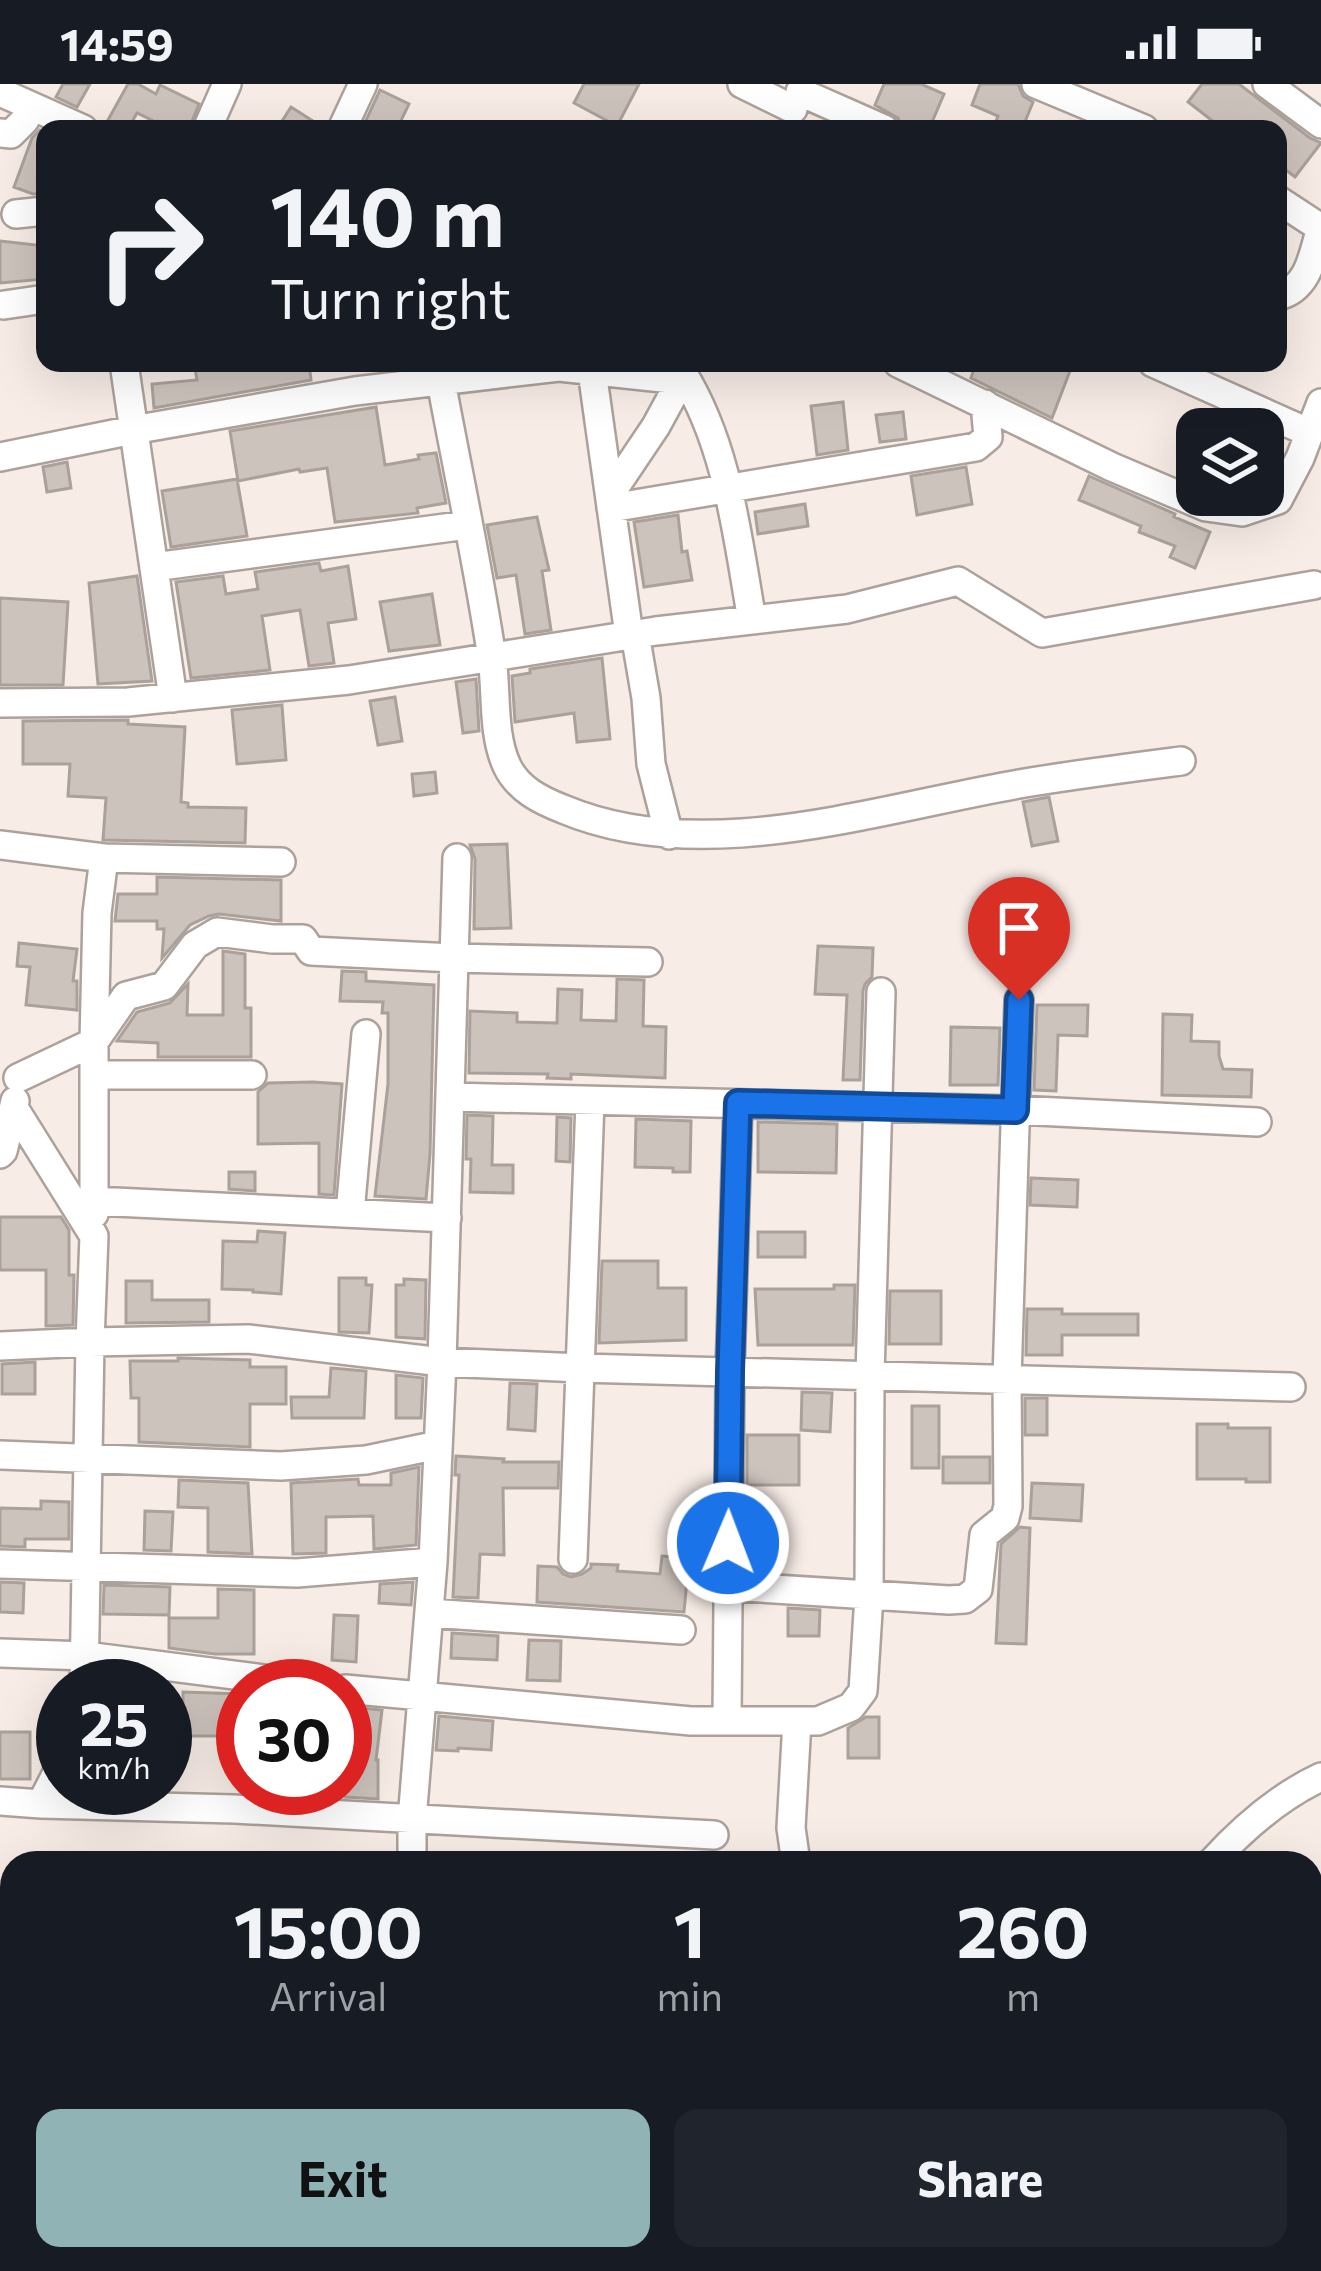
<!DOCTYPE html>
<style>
body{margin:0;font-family:Commissioner,sans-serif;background:#20242c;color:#f1f3f6;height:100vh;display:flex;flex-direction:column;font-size:45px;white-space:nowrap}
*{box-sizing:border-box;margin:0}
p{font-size:39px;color:#9ea1a6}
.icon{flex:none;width:66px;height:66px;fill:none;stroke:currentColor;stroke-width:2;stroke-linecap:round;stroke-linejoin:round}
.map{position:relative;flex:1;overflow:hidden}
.panel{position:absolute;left:0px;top:1767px;width:1323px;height:420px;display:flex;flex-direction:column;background:#171b24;border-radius:36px 36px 0 0;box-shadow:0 12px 48px #0002}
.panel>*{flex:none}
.hud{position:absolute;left:36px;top:36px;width:1251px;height:252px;border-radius:24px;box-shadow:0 12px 48px #0002;background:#171b24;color:#f1f3f6;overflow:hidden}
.fabs{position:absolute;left:1176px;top:324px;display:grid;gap:24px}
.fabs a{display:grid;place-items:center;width:108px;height:108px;border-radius:24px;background:#171b24;box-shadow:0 12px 48px #0002;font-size:60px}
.speed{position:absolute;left:36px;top:1575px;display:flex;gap:24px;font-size:60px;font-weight:700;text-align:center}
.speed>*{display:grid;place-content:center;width:156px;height:156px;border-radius:50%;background:#171b24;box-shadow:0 12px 48px #0002;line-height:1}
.speed small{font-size:30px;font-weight:400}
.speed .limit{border:18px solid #d22;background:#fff;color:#111}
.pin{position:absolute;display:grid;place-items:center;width:102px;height:102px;color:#fff;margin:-123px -51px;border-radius:50% 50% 50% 0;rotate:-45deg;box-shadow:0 0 12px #0007}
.pin .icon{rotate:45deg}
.me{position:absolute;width:132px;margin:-66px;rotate:1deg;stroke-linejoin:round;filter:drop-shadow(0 0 9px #0008)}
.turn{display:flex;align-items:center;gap:42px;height:252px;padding:0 36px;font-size:54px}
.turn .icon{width:156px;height:156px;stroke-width:2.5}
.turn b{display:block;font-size:84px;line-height:102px}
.eta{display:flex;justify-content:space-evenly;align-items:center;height:204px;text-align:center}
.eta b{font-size:72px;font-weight:700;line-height:84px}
.action{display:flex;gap:24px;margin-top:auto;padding:24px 36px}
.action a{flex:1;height:138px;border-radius:24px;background:#90b4b6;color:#111;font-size:48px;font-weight:700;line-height:138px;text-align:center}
.action a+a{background:#20242c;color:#f1f3f6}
.status{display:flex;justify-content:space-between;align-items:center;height:84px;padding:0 60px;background:#171b24;direction:ltr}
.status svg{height:33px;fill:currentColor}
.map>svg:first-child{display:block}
.building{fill:#cdc3bd;stroke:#aba19b;stroke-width:3}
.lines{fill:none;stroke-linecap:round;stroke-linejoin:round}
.minor-casing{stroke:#aca29b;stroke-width:32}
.minor{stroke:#fff;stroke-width:27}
.route-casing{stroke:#114b97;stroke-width:30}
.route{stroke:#1a73e8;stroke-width:21}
</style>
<div class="status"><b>14:59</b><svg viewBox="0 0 49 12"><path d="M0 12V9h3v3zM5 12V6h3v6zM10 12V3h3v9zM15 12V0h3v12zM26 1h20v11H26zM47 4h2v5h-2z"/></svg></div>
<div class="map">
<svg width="1321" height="2187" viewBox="0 0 1321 2187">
<rect width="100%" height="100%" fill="#f7ece6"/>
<path class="building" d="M 63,0 L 90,0 L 77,23 L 56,13 Z
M 128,0 L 138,0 L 156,10 L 160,1 L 199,20 L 189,45 L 170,45 L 137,29 L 128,45 L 103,45 Z
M 584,0 L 639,0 L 617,42 L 574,19 Z
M 884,0 L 921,0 L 944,10 L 929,45 L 902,45 L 898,34 L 875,21 Z
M 980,0 L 1018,0 L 1023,12 L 1033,18 L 1022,45 L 993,45 L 998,32 L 972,21 Z
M 1202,0 L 1239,0 L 1310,54 L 1321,59 L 1295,93 L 1278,80 L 1278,45 L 1223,45 L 1188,18 Z
M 380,6 L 409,20 L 397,45 L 362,45 Z
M 291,23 L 324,44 L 324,45 L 277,45 Z
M 40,46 L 45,48 L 45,109 L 33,110 L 14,103 L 32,54 Z
M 0,157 L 45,162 L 45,195 L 0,199 Z
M 194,279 L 309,279 L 311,296 L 154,324 L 152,300 L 197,296 Z
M 976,279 L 1073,279 L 1052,334 L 971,294 Z
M 843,318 L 848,366 L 817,371 L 811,322 Z
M 376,323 L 385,381 L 419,375 L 418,371 L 436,369 L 446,419 L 417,424 L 418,429 L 335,438 L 327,384 L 300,388 L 299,385 L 238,397 L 230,347 Z
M 903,328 L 906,355 L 880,358 L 876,331 Z
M 67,378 L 71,404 L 47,408 L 43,383 Z
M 966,383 L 972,420 L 917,431 L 911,392 Z
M 1089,392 L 1175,430 L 1174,433 L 1210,448 L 1195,484 L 1170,473 L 1175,462 L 1139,448 L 1141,442 L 1079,416 Z
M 237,395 L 247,452 L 171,463 L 162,407 Z
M 805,420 L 808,442 L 758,450 L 755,428 Z
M 678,431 L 682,468 L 687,467 L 692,496 L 644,503 L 634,438 Z
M 537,433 L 549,486 L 542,487 L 551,546 L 525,550 L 516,491 L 497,494 L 487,441 Z
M 319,479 L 321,487 L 348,482 L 356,535 L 328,539 L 334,579 L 309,582 L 300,526 L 262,532 L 270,586 L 191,594 L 176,498 L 223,492 L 226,510 L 258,505 L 255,488 Z
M 137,492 L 152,597 L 98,600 L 89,499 Z
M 432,510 L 440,561 L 389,567 L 380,518 Z
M 0,514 L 68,518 L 63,601 L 0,601 Z
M 602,574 L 610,655 L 577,658 L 574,629 L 515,638 L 512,592 L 530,589 L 530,585 Z
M 476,595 L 479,647 L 463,649 L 456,598 Z
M 395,613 L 402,657 L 378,661 L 370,617 Z
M 282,621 L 286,676 L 237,680 L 232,626 Z
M 128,636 L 128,640 L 185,643 L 181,718 L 188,719 L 188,723 L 246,724 L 245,759 L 103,756 L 106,714 L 68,712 L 70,680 L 23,680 L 23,637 Z
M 435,688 L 437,709 L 414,712 L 412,690 Z
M 1049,713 L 1058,757 L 1032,762 L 1023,718 Z
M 507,760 L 511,844 L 474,845 L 475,775 L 470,761 Z
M 157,793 L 281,796 L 281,837 L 219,830 L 209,832 L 190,841 L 162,874 L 164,845 L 157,845 L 157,837 L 115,837 L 118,810 L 157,810 Z
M 19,859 L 77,865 L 73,897 L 77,897 L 77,926 L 26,921 L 30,883 L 17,882 Z
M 818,862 L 873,864 L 872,893 L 865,900 L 863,907 L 860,996 L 843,996 L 847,911 L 815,910 Z
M 223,867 L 245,870 L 245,924 L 251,924 L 251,973 L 158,973 L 158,959 L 117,957 L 137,928 L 170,919 L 188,900 L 187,931 L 223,931 Z
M 342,887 L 366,888 L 366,897 L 434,901 L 430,1070 L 426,1115 L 375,1112 L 388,1000 L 388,929 L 382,929 L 383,918 L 340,917 Z
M 617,895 L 644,896 L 643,942 L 666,943 L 665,994 L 571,990 L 571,995 L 547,994 L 548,990 L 469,989 L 470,927 L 517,929 L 517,938 L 557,939 L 558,905 L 582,906 L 581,936 L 616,937 Z
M 1037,921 L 1088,921 L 1087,952 L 1058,951 L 1056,1007 L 1034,1006 Z
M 1163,930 L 1192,931 L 1191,957 L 1219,958 L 1219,972 L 1223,985 L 1252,986 L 1251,1013 L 1162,1011 Z
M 951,943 L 1000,944 L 998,1001 L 950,1001 Z
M 313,998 L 342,1000 L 334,1111 L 319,1110 L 319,1059 L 258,1060 L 258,1008 L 268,999 Z
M 467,1031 L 493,1032 L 492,1081 L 513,1081 L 513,1109 L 470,1108 L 471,1075 L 466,1075 Z
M 557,1033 L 571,1034 L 570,1078 L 556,1077 Z
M 636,1035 L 691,1037 L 690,1088 L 673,1088 L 673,1084 L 635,1083 Z
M 758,1038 L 837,1040 L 836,1089 L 758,1088 Z
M 229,1088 L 255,1088 L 255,1107 L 229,1105 Z
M 1031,1094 L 1078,1096 L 1077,1123 L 1030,1121 Z
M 0,1133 L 61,1133 L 69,1146 L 69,1191 L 74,1191 L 73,1241 L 46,1242 L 46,1186 L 0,1186 Z
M 258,1147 L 285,1149 L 281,1210 L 253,1208 L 253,1206 L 222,1205 L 223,1157 L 257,1158 Z
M 758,1148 L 805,1148 L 805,1173 L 758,1173 Z
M 602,1177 L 658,1177 L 658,1204 L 686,1204 L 686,1256 L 599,1259 Z
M 339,1194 L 366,1194 L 366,1201 L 372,1201 L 369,1249 L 339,1248 Z
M 404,1195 L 426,1196 L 425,1255 L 396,1253 L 396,1201 L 404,1201 Z
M 126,1197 L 152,1197 L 152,1216 L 209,1216 L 209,1238 L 126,1239 Z
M 834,1201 L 855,1201 L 853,1261 L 758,1261 L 755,1205 L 834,1205 Z
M 890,1207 L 941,1207 L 941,1260 L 889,1260 Z
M 1027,1225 L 1062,1225 L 1062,1230 L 1138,1230 L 1138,1251 L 1062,1251 L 1062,1271 L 1026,1271 Z
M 178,1274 L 250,1276 L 250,1283 L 286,1283 L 286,1320 L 250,1320 L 250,1363 L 139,1358 L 139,1314 L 131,1314 L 130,1277 L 178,1277 Z
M 35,1278 L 35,1310 L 2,1310 L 2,1280 Z
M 331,1284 L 366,1287 L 364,1334 L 292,1334 L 291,1313 L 329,1313 Z
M 396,1291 L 423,1294 L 421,1334 L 396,1334 Z
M 510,1299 L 537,1300 L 535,1347 L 508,1345 Z
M 802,1308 L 832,1309 L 830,1348 L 801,1346 Z
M 1025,1314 L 1047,1314 L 1047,1351 L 1025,1351 Z
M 912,1322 L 939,1322 L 939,1384 L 912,1384 Z
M 1197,1340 L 1228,1340 L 1228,1344 L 1270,1344 L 1270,1398 L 1246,1398 L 1246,1395 L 1197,1395 Z
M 747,1351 L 799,1351 L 799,1401 L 747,1401 Z
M 456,1372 L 504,1375 L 503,1378 L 559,1378 L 558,1404 L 503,1404 L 504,1471 L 480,1470 L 478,1514 L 453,1513 L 459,1391 L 455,1391 Z
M 943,1373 L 990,1373 L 990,1399 L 943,1399 Z
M 419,1383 L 416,1461 L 374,1465 L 373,1432 L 326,1433 L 326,1469 L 293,1470 L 291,1399 L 358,1395 L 359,1401 L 391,1401 L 391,1389 Z
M 179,1396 L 248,1399 L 252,1470 L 208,1468 L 208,1424 L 178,1423 Z
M 1032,1399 L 1083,1401 L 1081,1437 L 1030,1434 Z
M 41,1417 L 69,1418 L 69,1455 L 25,1455 L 25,1463 L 0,1462 L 0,1424 L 41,1425 Z
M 145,1427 L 173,1428 L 171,1467 L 144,1466 Z
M 1020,1443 L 1030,1444 L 1026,1560 L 996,1559 L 1001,1460 Z
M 662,1472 L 689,1474 L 684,1528 L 537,1518 L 538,1482 L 557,1483 L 563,1490 L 571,1493 L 582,1490 L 591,1484 L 591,1480 L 618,1481 L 617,1487 L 660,1490 Z
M 0,1498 L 24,1499 L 23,1529 L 0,1528 Z
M 413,1498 L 411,1521 L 379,1519 L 380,1500 Z
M 104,1501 L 170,1503 L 169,1531 L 103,1530 Z
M 218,1505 L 254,1506 L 254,1570 L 215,1570 L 169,1564 L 169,1534 L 218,1534 Z
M 788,1524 L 820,1526 L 819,1552 L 788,1552 Z
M 334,1531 L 358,1532 L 356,1578 L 332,1576 Z
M 452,1549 L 498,1552 L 497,1576 L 451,1574 Z
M 529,1556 L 561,1557 L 560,1597 L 527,1596 Z
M 183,1608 L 242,1610 L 242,1652 L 183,1652 Z
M 350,1623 L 382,1626 L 376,1676 L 378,1676 L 378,1715 L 345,1713 L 345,1661 Z
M 439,1632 L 493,1637 L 491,1666 L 458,1664 L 458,1667 L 436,1666 Z
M 866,1633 L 879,1633 L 879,1674 L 848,1674 L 848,1644 Z
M 0,1648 L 30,1648 L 30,1695 L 0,1695 Z"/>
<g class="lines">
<g class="minor-casing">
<path id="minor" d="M 742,0 L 793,25
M 1036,0 L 1144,45
M 1267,0 L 1321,40
M 0,8 L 83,45
M 800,8 L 884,45
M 207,45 L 227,0
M 342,45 L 363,0
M 0,49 L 11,50 L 25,36 L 30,23
M 1278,116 L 1321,144
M 16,130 L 45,127
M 1278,212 C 1309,205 1313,170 1321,143
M 4,221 L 45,215
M 124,279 L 173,614
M 898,279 L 1112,383 L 1206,423 L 1242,428 L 1278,416 L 1300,374 L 1321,319
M 1153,279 L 1310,349
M 592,287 L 629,551
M 682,288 C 728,362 737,451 752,536
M 441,297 C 458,389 478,481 492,574 C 497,608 492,650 507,682 C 518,705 540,716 563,725 C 703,784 875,725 1019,700 C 1072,691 1127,684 1181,677
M 0,373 L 133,346 L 355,307 L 559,283 L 681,296 L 685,279
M 611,409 L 656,342 L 681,296
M 611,424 L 976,363 L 988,353 L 985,320
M 154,483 L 467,441
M 635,550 L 646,614 L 651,680 L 669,751
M 0,619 L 128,618 L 349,596 L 656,547 L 847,525 L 958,497 L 1042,549 L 1314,501
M 0,761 L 104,774 L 281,778
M 104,774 L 97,829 L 94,958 L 126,912 L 164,902 L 195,861 L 217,848 L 272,855 L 303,855 L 311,867 L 453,874 L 648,878
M 457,774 L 442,1278 L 581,1284 L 1291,1303
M 94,991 L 252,991
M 18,994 L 94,958 L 94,1130
M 450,1013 L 1015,1026 L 1257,1038
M 0,1070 L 3,1067 L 15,1017
M 94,1117 L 447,1134
M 350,1129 L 366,950
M 0,1262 L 90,1258 L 94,1152 L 14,1024
M 0,1371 L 281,1382 L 366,1376 L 438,1361
M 573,1475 L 590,1018
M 0,1480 L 297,1489 L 433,1478
M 728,1502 L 949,1516 L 965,1515 L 978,1505 L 984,1451 L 1005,1434 L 1008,1422 L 1007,1295 L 1019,916
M 429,1529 L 681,1546
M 0,1569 L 86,1572 L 319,1602
M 84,1602 L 90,1258 L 248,1255 L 442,1278 L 433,1478 L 412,1736 L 412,1779
M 345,1605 L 691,1637 L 818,1637 L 851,1623 L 863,1607 L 869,1512 L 870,1292 L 881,908
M 727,1635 L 730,1288 L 738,1020
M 63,1677 L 41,1720 L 234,1725 L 714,1751
M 0,1717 L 41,1720
M 796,1779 L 791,1744 L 797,1637
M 1211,1779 C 1243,1744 1278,1713 1321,1693
M 0,1878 L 11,1879 L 10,2167 L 0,2167
M 1311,1904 L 1321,1896
M 118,2175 L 120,2187
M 229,2175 L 230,2187
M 783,2175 L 789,2187
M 398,2187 L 399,2175
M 539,2187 L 540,2175
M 931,2187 L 948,2175"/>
</g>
<use href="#minor" class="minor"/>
</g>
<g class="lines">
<g class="route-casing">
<path id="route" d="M 728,1459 L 730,1288 L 738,1019 L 1015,1026 L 1019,916"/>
</g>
<use href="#route" class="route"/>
</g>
</svg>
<div class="fabs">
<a><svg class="icon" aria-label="layers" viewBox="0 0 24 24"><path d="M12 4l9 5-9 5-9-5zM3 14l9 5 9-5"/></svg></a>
</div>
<div class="speed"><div>25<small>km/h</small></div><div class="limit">30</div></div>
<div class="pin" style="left:1019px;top:916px;background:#d93025"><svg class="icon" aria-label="arrive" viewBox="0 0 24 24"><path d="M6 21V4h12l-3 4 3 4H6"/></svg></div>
<svg class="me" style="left:728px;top:1459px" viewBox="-20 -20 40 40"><circle r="17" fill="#1a73e8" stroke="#fff" stroke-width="3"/><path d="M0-11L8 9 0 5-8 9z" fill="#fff"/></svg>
<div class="hud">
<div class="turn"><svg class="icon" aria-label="right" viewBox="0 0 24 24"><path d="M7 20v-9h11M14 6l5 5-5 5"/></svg><div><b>140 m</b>Turn right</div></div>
</div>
<section class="panel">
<div class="eta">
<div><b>15:00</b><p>Arrival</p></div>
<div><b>1</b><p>min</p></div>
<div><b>260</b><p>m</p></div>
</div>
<div class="action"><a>Exit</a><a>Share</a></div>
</section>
</div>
